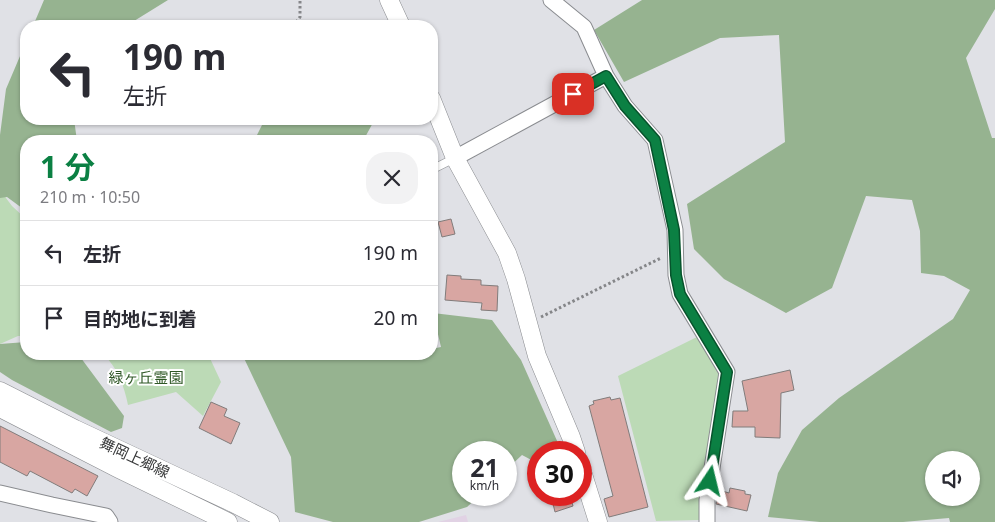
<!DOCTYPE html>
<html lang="ja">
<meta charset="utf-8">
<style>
body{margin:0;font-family:"Noto Sans","Noto Sans JP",sans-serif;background:#f2f2f3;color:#2b2b33;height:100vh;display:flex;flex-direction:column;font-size:19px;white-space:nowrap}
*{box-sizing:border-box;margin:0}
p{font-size:16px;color:#7c7c81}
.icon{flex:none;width:28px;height:28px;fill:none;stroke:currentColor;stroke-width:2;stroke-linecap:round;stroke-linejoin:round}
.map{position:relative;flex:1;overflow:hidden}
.details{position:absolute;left:20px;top:135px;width:418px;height:225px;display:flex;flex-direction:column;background:#fff;border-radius:20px;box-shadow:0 1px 4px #0004}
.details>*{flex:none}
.top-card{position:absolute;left:20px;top:20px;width:418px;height:105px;border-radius:20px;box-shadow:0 1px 4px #0004;background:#fff;color:#2b2b33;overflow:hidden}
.tools{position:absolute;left:925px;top:451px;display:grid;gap:10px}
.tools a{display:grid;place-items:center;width:55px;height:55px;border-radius:50%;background:#fff;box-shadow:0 1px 4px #0004;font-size:25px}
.speed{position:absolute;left:452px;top:441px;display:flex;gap:10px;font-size:25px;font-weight:700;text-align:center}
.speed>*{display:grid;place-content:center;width:65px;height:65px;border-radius:50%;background:#fff;box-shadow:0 1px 4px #0004;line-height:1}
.speed small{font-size:12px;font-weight:400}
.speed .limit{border:8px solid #d22;background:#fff;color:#111}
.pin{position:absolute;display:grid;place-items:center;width:42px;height:42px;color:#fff;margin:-21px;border-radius:10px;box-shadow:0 2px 8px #0006}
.me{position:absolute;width:55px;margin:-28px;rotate:10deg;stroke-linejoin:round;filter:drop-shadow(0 0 4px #0008)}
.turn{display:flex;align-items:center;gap:18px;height:105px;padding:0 20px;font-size:22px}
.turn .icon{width:65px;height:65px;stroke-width:2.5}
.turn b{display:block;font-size:35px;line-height:42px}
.round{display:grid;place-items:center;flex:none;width:52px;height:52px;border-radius:20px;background:#f2f2f3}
.summary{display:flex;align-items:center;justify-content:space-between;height:85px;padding:0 20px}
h1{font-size:30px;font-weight:700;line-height:38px;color:#0b8043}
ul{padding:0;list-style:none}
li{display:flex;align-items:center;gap:15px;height:65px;padding:0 20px;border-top:1px solid #e1e1e2}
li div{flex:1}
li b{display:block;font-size:19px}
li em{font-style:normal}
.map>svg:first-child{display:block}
.commercial{fill:#e1d2e4}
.green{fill:#bcdab6}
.forest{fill:#96b390;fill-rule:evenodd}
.building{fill:#d8a6a2;stroke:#817c7b}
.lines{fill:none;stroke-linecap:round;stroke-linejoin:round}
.service-casing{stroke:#8a8c90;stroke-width:9}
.minor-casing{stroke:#8a8c90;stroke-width:17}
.tertiary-casing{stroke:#8a8c90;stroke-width:19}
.path{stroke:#858689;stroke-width:3;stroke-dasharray:2.5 2.5;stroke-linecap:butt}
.service{stroke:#fff;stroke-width:8}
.minor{stroke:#fff;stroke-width:15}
.tertiary{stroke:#fff;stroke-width:18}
.route-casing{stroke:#07532c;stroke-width:12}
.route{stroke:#0b8043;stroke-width:9}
.labels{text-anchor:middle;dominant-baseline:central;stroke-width:4;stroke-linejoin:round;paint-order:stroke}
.park-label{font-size:15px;fill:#2f5726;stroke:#fff}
.street-label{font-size:15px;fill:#373839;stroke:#fff}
</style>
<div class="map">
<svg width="995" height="522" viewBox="0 0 995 522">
<rect width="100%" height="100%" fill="#e0e1e6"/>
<path class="commercial" d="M 466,515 L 468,522 L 438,522 Z"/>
<path class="green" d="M 0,190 L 12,206 L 26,219 L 26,336 L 18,336 L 0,344 Z
M 697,337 L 718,372 L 718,380 L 700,520 L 656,521 L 618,376 Z
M 103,354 L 208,354 L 221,382 L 203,416 L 176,392 L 128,405 C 124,385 117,367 103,354 Z"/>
<path class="forest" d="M 44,0 L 168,0 L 126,26 L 33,26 Z
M 642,0 L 995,0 L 995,9 L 966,58 L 992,138 L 995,138 L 995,522 L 950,522 L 949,518 L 903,522 L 820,522 L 768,517 L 778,473 L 802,430 L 839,398 L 953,319 L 970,290 L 944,276 L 921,273 L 920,231 L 912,200 L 866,196 L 832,288 L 786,313 L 724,279 L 694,249 L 687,204 L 785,142 L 779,35 L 720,38 L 624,82 L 594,30 ZM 934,460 L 971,460 L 971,498 L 934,498 Z
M 365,21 L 369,26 L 312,26 L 313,24 Z
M 26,42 L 26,119 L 74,119 L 77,141 L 26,141 L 26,211 L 7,197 L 0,198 L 0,135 L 6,89 Z
M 265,119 L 375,119 L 363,141 L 254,141 Z
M 433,313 L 492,320 L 521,360 L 562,452 L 539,452 L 539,464 L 522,455 L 506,470 L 506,452 L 464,452 L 464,495 L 480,495 L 467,507 L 419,522 L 333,522 L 295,512 L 291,457 L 242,354 L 346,354 L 387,359 L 411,354 L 431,354 L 431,349 L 441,347 Z
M 26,342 L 26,354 L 78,354 L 124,416 L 122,428 L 111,432 L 12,380 L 0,372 L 0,344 Z"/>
<path class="building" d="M 451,219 L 455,234 L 442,237 L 438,222 Z
M 447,275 L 461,276 L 461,279 L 481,280 L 481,285 L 498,286 L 497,311 L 481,310 L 482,303 L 445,300 Z
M 790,370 L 794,390 L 781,393 L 780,438 L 755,437 L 755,427 L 732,427 L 733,411 L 748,411 L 742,381 Z
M 610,397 L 611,400 L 620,398 L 648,507 L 609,517 L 604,499 L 613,496 L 589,406 L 594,404 L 593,401 Z
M 211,402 L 227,409 L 224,416 L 240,423 L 231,444 L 199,428 Z
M 0,426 L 98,476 L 87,496 L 75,489 L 72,493 L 30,471 L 27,476 L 0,462 Z
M 730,488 L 745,491 L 745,494 L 751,495 L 747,511 L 716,504 L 719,490 L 729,493 Z
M 551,495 L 570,495 L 573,506 L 555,512 Z"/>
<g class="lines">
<g class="service-casing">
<path id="service" d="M 431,170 L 455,158"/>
</g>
<g class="minor-casing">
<path id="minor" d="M 551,0 L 584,27 L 606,76 L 625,106 L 655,140 L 675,230 L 676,275 L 680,294 L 727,372 L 707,500 L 707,522
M 455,158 L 606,76
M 0,493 L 52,505 L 106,516 L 110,522"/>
</g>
<g class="tertiary-casing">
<path id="tertiary" d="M 389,0 L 401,26
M 431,98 L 455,158 L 507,253 L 516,279 L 537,356 L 571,437 L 576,452
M 0,391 L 75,429 L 233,503 L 270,522
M 0,408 L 119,469 L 228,522
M 581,468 L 598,522"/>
</g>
<path class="path" d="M 293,26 L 300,17 L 300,0
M 541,317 L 661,258"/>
<use href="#service" class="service"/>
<use href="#minor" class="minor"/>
<use href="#tertiary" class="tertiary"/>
</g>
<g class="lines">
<g class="route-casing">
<path id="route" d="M 573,94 L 606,76 L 625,106 L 655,140 L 674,230 L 676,275 L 680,294 L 727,372 L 710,481"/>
</g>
<use href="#route" class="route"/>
</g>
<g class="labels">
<g class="park-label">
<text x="146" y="377">緑ヶ丘霊園</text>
</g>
<g class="street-label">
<text transform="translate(135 457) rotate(25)">舞岡上郷線</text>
</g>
</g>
</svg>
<div class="tools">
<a><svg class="icon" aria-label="sound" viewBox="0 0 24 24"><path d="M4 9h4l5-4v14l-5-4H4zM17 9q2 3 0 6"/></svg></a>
</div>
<div class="speed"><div>21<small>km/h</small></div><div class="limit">30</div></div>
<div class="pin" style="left:573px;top:94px;background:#d93025"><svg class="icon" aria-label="arrive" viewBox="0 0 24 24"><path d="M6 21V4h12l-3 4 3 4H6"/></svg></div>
<svg class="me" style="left:710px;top:481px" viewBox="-20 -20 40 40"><path d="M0-17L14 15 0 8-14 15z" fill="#0b8043" stroke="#fff" stroke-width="4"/></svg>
<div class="top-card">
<div class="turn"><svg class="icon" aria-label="left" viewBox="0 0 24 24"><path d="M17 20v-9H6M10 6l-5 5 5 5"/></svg><div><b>190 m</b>左折</div></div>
</div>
<section class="details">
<div class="summary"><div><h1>1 分</h1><p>210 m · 10:50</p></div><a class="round"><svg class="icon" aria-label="close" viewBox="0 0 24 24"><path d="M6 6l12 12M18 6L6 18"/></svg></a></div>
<ul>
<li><svg class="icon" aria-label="left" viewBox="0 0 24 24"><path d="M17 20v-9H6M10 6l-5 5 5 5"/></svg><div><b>左折</b></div><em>190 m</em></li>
<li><svg class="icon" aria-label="arrive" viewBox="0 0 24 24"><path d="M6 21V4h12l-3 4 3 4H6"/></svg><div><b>目的地に到着</b></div><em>20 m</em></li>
</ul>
</section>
</div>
